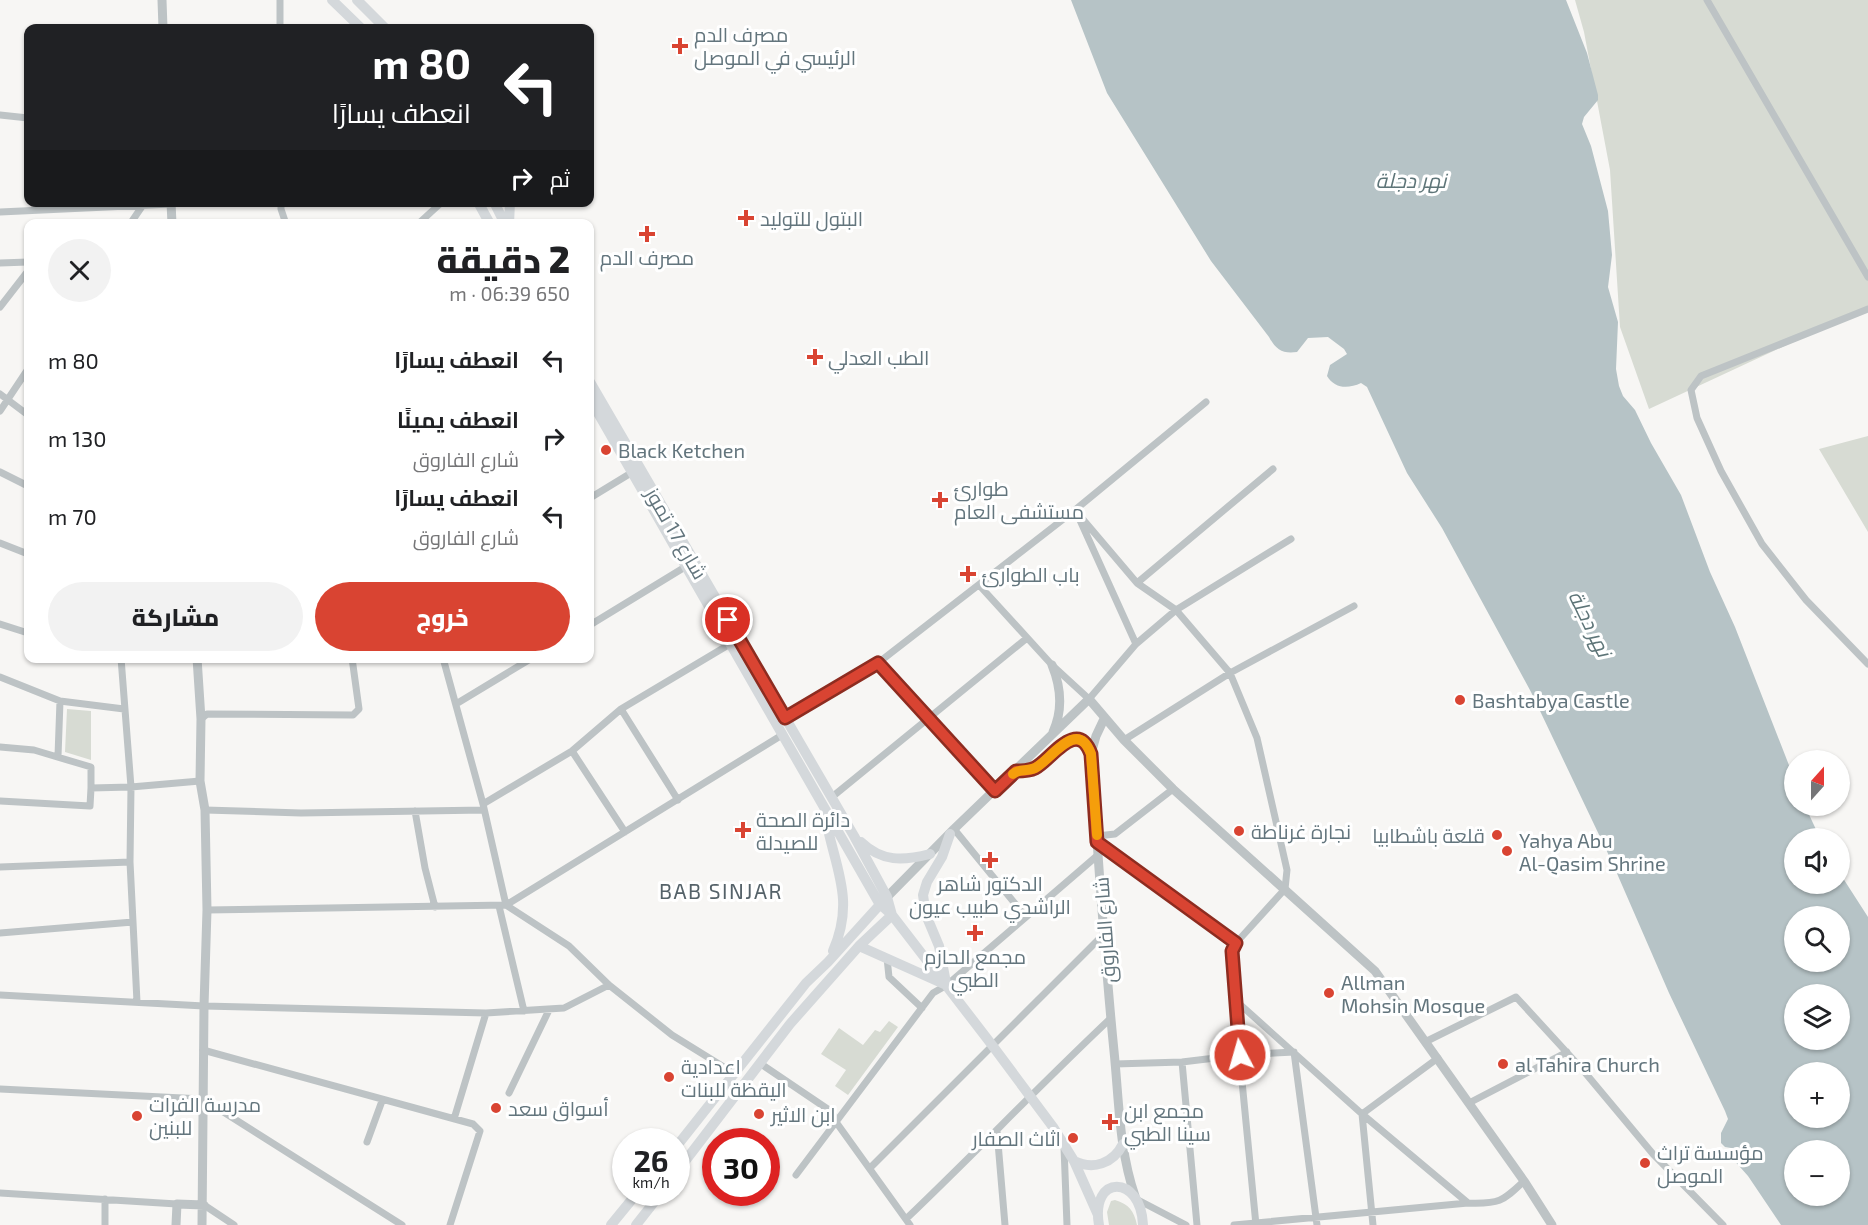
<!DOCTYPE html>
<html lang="ar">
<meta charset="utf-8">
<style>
body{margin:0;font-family:"Exo 2",Cairo,sans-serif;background:#f2f2f2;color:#202124;direction:rtl;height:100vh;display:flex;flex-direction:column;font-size:22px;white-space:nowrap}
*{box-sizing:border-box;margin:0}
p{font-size:20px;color:#757577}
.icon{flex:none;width:33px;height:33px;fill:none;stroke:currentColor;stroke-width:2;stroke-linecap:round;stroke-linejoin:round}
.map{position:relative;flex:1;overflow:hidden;direction:ltr}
.drawer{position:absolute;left:24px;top:219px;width:570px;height:444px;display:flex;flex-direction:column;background:#fff;border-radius:12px;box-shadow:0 2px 4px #0004;direction:rtl}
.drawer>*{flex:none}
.hud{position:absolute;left:24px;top:24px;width:570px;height:183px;border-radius:12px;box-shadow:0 2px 4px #0004;direction:rtl;background:#202124;color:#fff;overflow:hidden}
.needle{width:39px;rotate:21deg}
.tools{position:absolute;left:1784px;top:750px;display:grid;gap:12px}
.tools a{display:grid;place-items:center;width:66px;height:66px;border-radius:50%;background:#fff;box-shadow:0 2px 4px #0004;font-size:30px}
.speed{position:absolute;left:612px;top:1128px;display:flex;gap:12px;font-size:30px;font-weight:700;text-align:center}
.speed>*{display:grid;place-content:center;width:78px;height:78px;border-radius:50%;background:#fff;box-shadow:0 2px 4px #0004;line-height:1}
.speed small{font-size:15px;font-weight:400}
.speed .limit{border:9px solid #d22;background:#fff;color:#111}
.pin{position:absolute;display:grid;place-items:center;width:51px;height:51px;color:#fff;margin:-26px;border:3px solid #fff;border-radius:50%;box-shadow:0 2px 6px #0007}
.me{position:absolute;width:66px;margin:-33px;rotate:354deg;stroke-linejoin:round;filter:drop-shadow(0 0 4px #0008)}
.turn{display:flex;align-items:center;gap:21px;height:126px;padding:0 24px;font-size:27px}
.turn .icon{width:78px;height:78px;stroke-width:2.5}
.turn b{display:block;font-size:42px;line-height:51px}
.then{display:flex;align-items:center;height:57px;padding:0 24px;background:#0003;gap:12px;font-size:22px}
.round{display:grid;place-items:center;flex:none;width:63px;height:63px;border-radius:32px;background:#f2f2f2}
.overview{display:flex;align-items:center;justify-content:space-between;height:102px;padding:0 24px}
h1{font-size:36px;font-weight:800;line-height:45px}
.primary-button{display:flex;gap:12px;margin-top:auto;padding:12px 24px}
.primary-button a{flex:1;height:69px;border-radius:36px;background:#d94432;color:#fff;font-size:24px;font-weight:800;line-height:69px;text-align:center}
.primary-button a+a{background:#f2f2f2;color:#202124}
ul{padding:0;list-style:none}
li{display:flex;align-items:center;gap:18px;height:78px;padding:0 24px}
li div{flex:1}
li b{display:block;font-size:22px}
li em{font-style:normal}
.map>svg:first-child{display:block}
.green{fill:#d7dbd3}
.water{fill:#b6c3c6;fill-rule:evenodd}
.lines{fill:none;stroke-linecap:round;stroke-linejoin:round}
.minor{stroke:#bdc3c5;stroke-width:7}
.tertiary{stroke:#bdc3c5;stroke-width:9}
.secondary{stroke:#d4d8db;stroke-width:10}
.route-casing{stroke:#8d2c20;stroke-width:15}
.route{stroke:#d94432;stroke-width:10}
.slow{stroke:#f59e0b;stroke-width:10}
.poi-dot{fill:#d94432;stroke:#fff;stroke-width:2}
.labels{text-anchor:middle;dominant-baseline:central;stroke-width:6;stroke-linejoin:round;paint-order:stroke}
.poi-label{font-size:20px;fill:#63757d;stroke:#fff;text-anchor:start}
.street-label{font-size:20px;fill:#63757d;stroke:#fff}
.water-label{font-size:21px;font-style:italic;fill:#5e7578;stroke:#fff}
.neighbourhood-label{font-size:21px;letter-spacing:1.5px;fill:#556269;stroke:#fff}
</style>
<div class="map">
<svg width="1868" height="1225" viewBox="0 0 1868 1225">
<rect width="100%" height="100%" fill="#f7f6f4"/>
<path class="green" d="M 1575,0 L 1868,0 L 1868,307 L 1649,409 L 1620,327 L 1610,170 L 1584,32 Z
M 1868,436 L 1868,532 L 1819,449 Z
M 67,709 L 91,711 L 91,760 L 65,752 Z
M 889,1021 L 898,1027 L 848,1095 L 835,1086 L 846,1070 L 821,1054 L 839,1028 L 863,1045 L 875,1030 L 880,1032 Z
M 1115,1200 C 1129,1204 1134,1211 1137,1225 L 1109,1225 L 1107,1212 L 1111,1201 Z"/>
<path class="water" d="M 1071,0 L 1566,0 L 1587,53 L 1598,95 L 1598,100 L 1584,117 L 1582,124 L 1591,146 L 1608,211 L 1612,255 L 1608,287 L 1618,322 L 1616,369 L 1619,386 L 1623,396 L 1635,410 L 1651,443 L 1681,495 L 1710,572 L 1735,627 L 1794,778 L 1794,806 L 1805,806 L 1820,838 L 1794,838 L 1794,884 L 1839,884 L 1839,872 L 1868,917 L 1868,1225 L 1781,1225 L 1748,1176 L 1732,1158 L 1731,1148 L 1725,1147 L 1721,1143 L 1721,1133 L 1728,1119 L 1725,1111 L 1669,993 L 1612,862 L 1531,692 L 1442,528 L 1407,473 L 1367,387 L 1361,383 C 1348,389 1335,389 1327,376 L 1330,365 L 1347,354 L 1344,349 L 1328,337 L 1308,338 L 1297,352 C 1283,354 1276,350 1269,337 L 1211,261 L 1107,93 ZM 1839,916 L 1839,962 L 1794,962 L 1794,916 ZM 1794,994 L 1839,994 L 1839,1040 L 1794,1040 ZM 1839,1072 L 1839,1118 L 1794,1118 L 1794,1072 ZM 1839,1150 L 1839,1196 L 1794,1196 L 1794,1150 Z"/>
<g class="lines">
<path class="minor" d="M 280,0 L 280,28
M 1707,0 L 1868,277
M 0,115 L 28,118
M 281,202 L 281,209 L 286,224
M 0,212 L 171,204
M 130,224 L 143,205
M 418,224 L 442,202
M 0,263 L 28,262
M 0,307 L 28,271
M 1868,309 L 1701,376 L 1691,390 L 1697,418 L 1721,471 L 1762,544 L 1806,600 L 1868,664
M 0,394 L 28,415
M 0,411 L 28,369
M 0,472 L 28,486
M 590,498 L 631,473
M 1075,510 L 1137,583 L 1176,610 L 1230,673 L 1257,738 L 1287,870 L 1285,889 L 1236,943 L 1232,951 L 1234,999 L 1256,1225
M 1079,518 L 1136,644
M 0,543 L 28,554
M 1137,583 L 1273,469
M 979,585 L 1052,665 L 1089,699 L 1136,644 L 1176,610 L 1291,539
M 0,624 L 28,633
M 590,625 L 685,567
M 121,658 L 131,787 L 130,862 L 137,1002
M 443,658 L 483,804 L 506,905 L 569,946 L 609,985 L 672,1035 L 735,1074
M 878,663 L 995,791
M 0,677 L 60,701 L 124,709
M 456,704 L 532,658
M 621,709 L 678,800
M 201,719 L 207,714 L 353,715 L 359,709 L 352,658
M 785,719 L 878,663 L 1075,510 L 1206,402
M 1124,740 L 1230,673 L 1354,606
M 0,747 L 34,750 L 91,767 L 91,788 L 131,787 L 200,781
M 572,751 L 625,832
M 58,756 L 60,701
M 832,797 L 1027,638
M 0,801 L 90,806 L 91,788
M 483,804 L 572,751 L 621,709 L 730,644
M 205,810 L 301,813 L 484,810
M 415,811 L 425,868 L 435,907
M 954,829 L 1026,917
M 1097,836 L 1115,834 L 1173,789
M 1097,842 L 1236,943
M 0,867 L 130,862
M 499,906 L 524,1011
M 207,910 L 506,905 L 782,735
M 0,933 L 133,922
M 887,958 L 889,977 L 922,1008
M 0,995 L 204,1006 L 486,1013 L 564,1008 L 609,985
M 1234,999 L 1362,1114 L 1468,1203
M 1427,1041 L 1516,997 L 1582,1069 L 1653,1154 L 1723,1225
M 203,1050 L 473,1124 L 480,1131 L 450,1225
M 1294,1052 L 1317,1225
M 1182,1062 L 1197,1225
M 761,1064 L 832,1112 L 836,1122 L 910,1225
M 1115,1064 L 1182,1062 L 1240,1055 L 1294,1052
M 0,1089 L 203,1099 L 402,1225
M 509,1093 L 549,1010
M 1469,1103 L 1567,1052
M 454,1119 L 486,1013
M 997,1131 L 1005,1225
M 367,1142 L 382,1101
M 1064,1147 L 1067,1225
M 870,1168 L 1105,933
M 796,1175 L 933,993 L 947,985 L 1098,855
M 0,1193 L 177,1204
M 105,1199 L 105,1225
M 1138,1200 L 1186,1225
M 204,1205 L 234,1225
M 907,1218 C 976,1152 1042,1083 1111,1018
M 1234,1225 L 1468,1203 C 1499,1204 1502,1202 1524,1181
M 1373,1225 L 1362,1114 L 1438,1058"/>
<path class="tertiary" d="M 162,0 L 163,28
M 171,202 L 172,224
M 197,658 L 201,719 L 200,781 L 205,810 L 207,910 L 204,1006 L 202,1225
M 1052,665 C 1061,687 1063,710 1053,732
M 1091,754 L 1096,736 L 1104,719
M 1016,771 C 1023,771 1029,771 1035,768 C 1051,760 1077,717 1091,754 C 1098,853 1104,952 1114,1051 C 1119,1100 1119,1150 1135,1196
M 887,897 L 954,829 L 1089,699 L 1124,740 L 1173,789 L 1375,971 L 1524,1181 L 1552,1225
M 176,1225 L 177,1204 L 204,1205"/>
<path class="secondary" d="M 332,0 L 361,28
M 357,0 L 385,28
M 478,202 L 490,224
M 494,202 L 505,224
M 509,224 L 510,202
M 590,382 L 854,836 L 887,897 L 892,915
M 590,399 L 879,903 L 892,915 L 992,1045 L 1053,1127 L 1074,1161 L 1098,1215
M 825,815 C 834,867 856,898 833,951
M 861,842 C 882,862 903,861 930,854
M 859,946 L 944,984
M 946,983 L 939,946 L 926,915 L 923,895 L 927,882 L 942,857 L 950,834
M 676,1147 L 806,983 L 828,962 L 885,899
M 1074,1161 C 1093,1170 1113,1164 1123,1144
M 676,1173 L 790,1024 L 859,946 L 892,915
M 611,1225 L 638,1192
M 636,1225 L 662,1192
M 1099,1225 C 1090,1174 1141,1174 1143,1225"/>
</g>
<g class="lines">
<g class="route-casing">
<path id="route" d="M 728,620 L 785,718 L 878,663 L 995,791 L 1016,771 C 1023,771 1029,771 1035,768 C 1051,760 1077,717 1091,754 L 1097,842 L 1236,943 L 1232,951 L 1240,1055"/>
</g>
<use href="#route" class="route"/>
<path class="slow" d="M 1013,774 C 1019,768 1027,772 1035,768 C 1051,760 1077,717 1091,754 L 1097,835"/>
</g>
<g class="poi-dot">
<path d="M677 37h6v6h6v6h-6v6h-6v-6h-6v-6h6z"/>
<path d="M743 209h6v6h6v6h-6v6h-6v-6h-6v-6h6z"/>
<path d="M644 225h6v6h6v6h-6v6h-6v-6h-6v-6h6z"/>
<path d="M812 348h6v6h6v6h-6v6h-6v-6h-6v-6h6z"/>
<circle cx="606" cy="450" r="6"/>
<path d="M937 491h6v6h6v6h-6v6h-6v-6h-6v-6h6z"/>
<path d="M965 565h6v6h6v6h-6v6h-6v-6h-6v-6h6z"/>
<circle cx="1460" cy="700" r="6"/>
<path d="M740 821h6v6h6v6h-6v6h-6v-6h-6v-6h6z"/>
<circle cx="1239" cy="831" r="6"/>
<circle cx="1497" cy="835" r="6"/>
<circle cx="1507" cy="851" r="6"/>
<path d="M987 851h6v6h6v6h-6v6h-6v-6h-6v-6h6z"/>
<path d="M972 924h6v6h6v6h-6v6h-6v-6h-6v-6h6z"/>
<circle cx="1329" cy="993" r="6"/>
<circle cx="1503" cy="1064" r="6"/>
<circle cx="669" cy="1077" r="6"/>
<circle cx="496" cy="1108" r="6"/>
<circle cx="759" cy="1114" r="6"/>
<circle cx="137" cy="1116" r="6"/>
<path d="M1107 1113h6v6h6v6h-6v6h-6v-6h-6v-6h6z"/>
<circle cx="1073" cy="1138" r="6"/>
<circle cx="1645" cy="1163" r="6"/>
</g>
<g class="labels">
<g class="poi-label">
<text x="694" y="34">مصرف الدم<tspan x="694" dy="23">الرئيسي في الموصل</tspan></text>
<text x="760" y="218">البتول للتوليد</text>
<text x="647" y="257" text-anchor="middle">مصرف الدم</text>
<text x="828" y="357">الطب العدلي</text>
<text x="618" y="450">Black Ketchen</text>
<text x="954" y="488">طوارئ<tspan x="954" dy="23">مستشفى العام</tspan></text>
<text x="982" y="574">باب الطوارئ</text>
<text x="1472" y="700">Bashtabya Castle</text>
<text x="756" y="819">دائرة الصحة<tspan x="756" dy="23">للصيدلة</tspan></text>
<text x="1251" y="831">نجارة غرناطة</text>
<text x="1485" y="835" text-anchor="end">قلعة باشطابيا</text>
<text x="1519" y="840">Yahya Abu<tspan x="1519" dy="23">Al-Qasim Shrine</tspan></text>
<text x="990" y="883" text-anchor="middle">الدكتور شاهر<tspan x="990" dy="23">الراشدي طبيب عيون</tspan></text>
<text x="975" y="956" text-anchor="middle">مجمع الحازم<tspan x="975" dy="23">الطبي</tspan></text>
<text x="1341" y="982">Allman<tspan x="1341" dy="23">Mohsin Mosque</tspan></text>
<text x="1515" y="1064">al Tahira Church</text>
<text x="681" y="1066">اعدادية<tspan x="681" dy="23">اليقظة للبنات</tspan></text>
<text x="149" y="1104">مدرسة الفرات<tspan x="149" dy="23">للبنين</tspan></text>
<text x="508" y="1108">أسواق سعد</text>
<text x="1124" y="1110">مجمع ابن<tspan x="1124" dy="23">سينا الطبي</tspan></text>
<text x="771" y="1114">ابن الاثير</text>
<text x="1061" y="1138" text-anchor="end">اثاث الصفار</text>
<text x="1657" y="1152">مؤسسة تراث<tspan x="1657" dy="23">الموصل</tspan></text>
</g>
<g class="street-label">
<text transform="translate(677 533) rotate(60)">شارع 17 تموز</text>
<text transform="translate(1104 930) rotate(-94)">شارع الفاروق</text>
</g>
<g class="water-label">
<text x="1411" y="179">نهر دجلة</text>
<text transform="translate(1591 623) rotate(64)">نهر دجلة</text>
</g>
<g class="neighbourhood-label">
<text x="721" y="890">BAB SINJAR</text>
</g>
</g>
</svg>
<div class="tools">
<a><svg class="needle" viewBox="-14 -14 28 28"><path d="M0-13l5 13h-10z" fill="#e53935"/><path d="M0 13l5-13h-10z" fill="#757577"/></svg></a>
<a><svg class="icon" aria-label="sound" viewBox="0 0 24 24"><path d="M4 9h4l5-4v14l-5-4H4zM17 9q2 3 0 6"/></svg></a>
<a><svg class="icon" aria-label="search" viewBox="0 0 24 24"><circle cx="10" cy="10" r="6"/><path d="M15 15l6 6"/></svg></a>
<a><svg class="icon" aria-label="layers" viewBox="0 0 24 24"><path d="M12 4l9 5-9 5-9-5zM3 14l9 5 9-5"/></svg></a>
<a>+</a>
<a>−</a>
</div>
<div class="speed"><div>26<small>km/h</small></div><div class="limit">30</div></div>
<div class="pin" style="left:728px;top:620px;background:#d93025"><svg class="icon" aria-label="arrive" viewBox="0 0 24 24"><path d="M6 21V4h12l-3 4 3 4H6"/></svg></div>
<svg class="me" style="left:1240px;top:1055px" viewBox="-20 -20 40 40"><circle r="17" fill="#d94432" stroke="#fff" stroke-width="3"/><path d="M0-11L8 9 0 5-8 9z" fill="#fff"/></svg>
<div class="hud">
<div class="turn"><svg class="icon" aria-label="left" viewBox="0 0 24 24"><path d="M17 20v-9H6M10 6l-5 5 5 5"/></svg><div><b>80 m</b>انعطف يسارًا</div></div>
<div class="then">ثم<svg class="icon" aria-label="right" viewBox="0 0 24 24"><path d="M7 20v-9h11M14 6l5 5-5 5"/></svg></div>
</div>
<section class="drawer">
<div class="overview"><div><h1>2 دقيقة</h1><p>650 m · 06:39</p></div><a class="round"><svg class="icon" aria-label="close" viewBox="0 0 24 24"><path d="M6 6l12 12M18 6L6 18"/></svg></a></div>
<ul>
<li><svg class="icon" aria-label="left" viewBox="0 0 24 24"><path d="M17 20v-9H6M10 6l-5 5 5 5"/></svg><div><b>انعطف يسارًا</b></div><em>80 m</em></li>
<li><svg class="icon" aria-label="right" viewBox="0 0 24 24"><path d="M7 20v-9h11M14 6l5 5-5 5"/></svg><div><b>انعطف يمينًا</b><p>شارع الفاروق</p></div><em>130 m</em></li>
<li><svg class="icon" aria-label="left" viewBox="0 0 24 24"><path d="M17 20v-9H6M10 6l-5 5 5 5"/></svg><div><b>انعطف يسارًا</b><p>شارع الفاروق</p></div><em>70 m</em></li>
</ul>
<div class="primary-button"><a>خروج</a><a>مشاركة</a></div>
</section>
</div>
